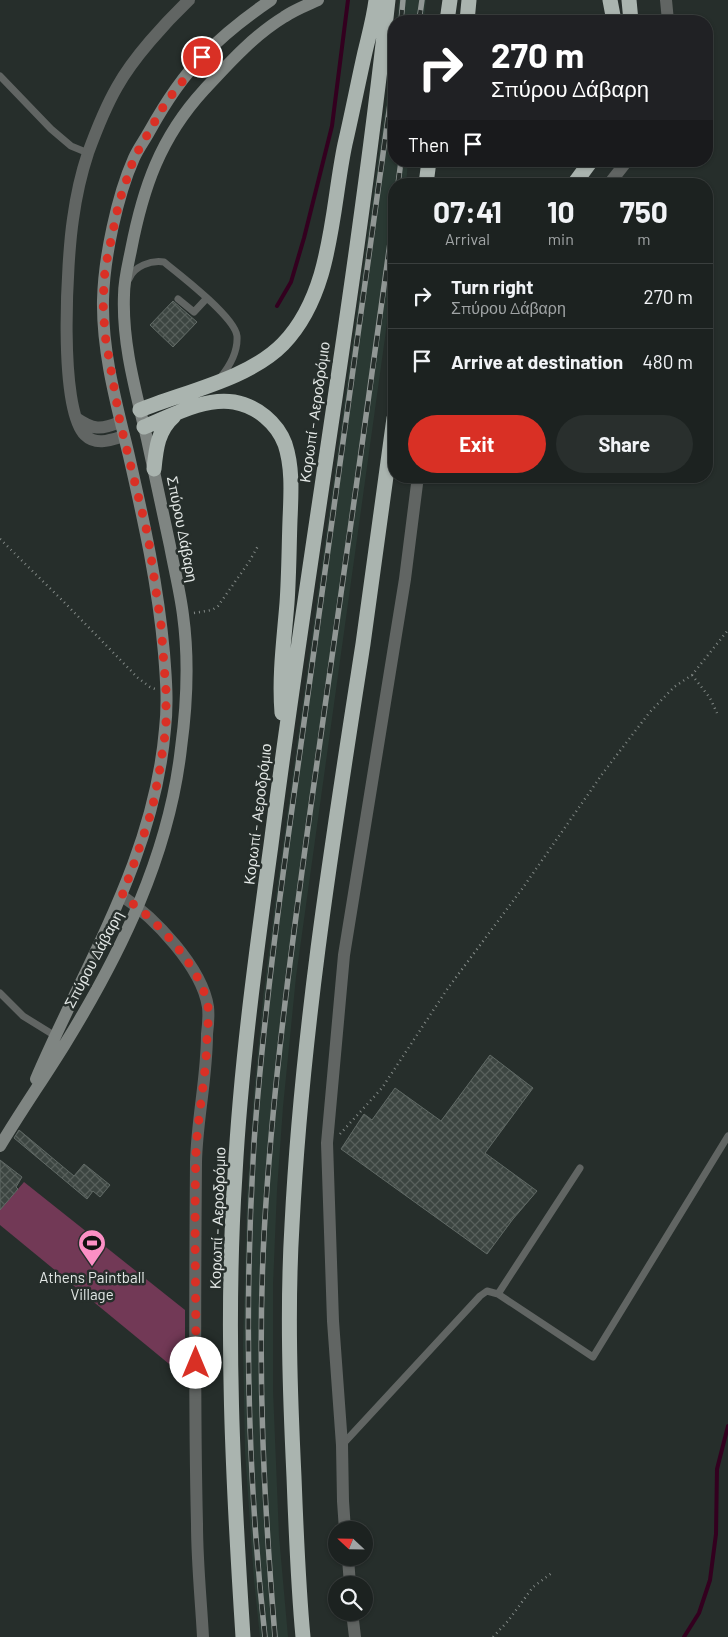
<!DOCTYPE html>
<meta charset="utf-8">
<style>
body{margin:0;font-family:Barlow,sans-serif;background:#292f2d;color:#f1f3f6;height:100vh;display:flex;flex-direction:column;font-size:19px;white-space:nowrap}
*{box-sizing:border-box;margin:0}
p{font-size:16px;color:#a0a4a5}
.icon{flex:none;width:28px;height:28px;fill:none;stroke:currentColor;stroke-width:2;stroke-linecap:round;stroke-linejoin:round}
.map{position:relative;flex:1;overflow:hidden}
.drawer{position:absolute;left:388px;top:178px;width:325px;height:305px;display:flex;flex-direction:column;background:#1c2220;border-radius:20px;box-shadow:0 1px 4px #0004,0 0 0 1px #3a3f3e}
.drawer>*{flex:none}
.hud{position:absolute;left:388px;top:15px;width:325px;height:152px;border-radius:20px;box-shadow:0 1px 4px #0004,0 0 0 1px #3a3f3e;background:#202124;color:#fff;overflow:hidden}
.needle{width:32px;rotate:292deg}
.controls{position:absolute;left:328px;top:1521px;display:grid;gap:10px}
.controls a{display:grid;place-items:center;width:45px;height:45px;border-radius:50%;background:#1c2220;box-shadow:0 1px 4px #0004,0 0 0 1px #3a3f3e;font-size:25px}
.pin{position:absolute;display:grid;place-items:center;width:42px;height:42px;color:#fff;margin:-21px;border:2px solid #fff;border-radius:50%;box-shadow:0 1px 5px #0007}
.me{position:absolute;width:55px;margin:-28px;rotate:0deg;stroke-linejoin:round;filter:drop-shadow(0 0 4px #0008)}
.turn{display:flex;align-items:center;gap:18px;height:105px;padding:0 20px;font-size:22px}
.turn .icon{width:65px;height:65px;stroke-width:2.5}
.turn b{display:block;font-size:35px;line-height:42px}
.then{display:flex;align-items:center;height:48px;padding:0 20px;background:#0003;gap:10px;font-size:19px}
.eta{display:flex;justify-content:space-evenly;align-items:center;height:85px;text-align:center}
.eta b{font-size:30px;font-weight:700;line-height:35px}
.primary-button{display:flex;gap:10px;margin-top:auto;padding:10px 20px}
.primary-button a{flex:1;height:58px;border-radius:30px;background:#d93025;color:#fff;font-size:20px;font-weight:700;line-height:58px;text-align:center}
.primary-button a+a{background:#292f2d;color:#f1f3f6}
ul{padding:0;list-style:none}
li{display:flex;align-items:center;gap:15px;height:65px;padding:0 20px;border-top:1px solid #3a3f3e}
li div{flex:1}
li b{display:block;font-size:19px}
li em{font-style:normal}
.map>svg:first-child{display:block}
.built{fill:#2a3933}
.green{fill:#723956}
.lines{fill:none;stroke-linecap:round;stroke-linejoin:round}
.stream{stroke:#33001f;stroke-width:4}
.building{fill:url(#building-cross-hatch);stroke:#616a66}
.path{stroke:#828986;stroke-width:2.5;stroke-dasharray:1 4;stroke-linecap:butt}
.lane{stroke:#616563;stroke-width:7}
.street{stroke:#616563;stroke-width:12}
.secondary{stroke:#7f8582;stroke-width:12}
.highway{stroke:#aab4af;stroke-width:15}
.rail-casing{stroke:#919795;stroke-width:5.5}
.rail{stroke:#262e2b;stroke-width:4;stroke-dasharray:11;stroke-linecap:butt}
.route{stroke:#d93025;stroke-width:9;stroke-dasharray:0 16.2}
.labels{text-anchor:middle;dominant-baseline:central;stroke-width:5;stroke-linejoin:round;paint-order:stroke}
.street-label{font-size:15px;fill:#e2e7e5;stroke:#262e2b}
.poi-label{font-size:15px;fill:#e2e7e5;stroke:#262e2b}
</style>
<div class="map">
<svg width="728" height="1637" viewBox="0 0 728 1637">
<defs>
<pattern id="building-cross-hatch" width="8" height="8" patternUnits="userSpaceOnUse" patternTransform="scale(1.25)"><rect width="8" height="8" fill="#3c4541"/><path d="M0 0l8 8M0 8l8-8" fill="none" stroke="#58605c"/></pattern>
</defs>
<rect width="100%" height="100%" fill="#262e2b"/>
<path class="built" d="M 399,0 L 426,0 L 424,21 L 397,21 Z
M 394,44 L 394,161 L 408,161 L 406,184 L 394,184 L 394,273 L 296,977 L 283,1107 L 277,1190 L 273,1285 L 273,1390 L 279,1536 L 288,1637 L 260,1637 L 254,1580 L 245,1451 L 243,1346 L 247,1198 L 254,1092 L 263,998 L 275,903 Z"/>
<path class="green" d="M 24,1182 L 185,1310 L 185,1377 L 0,1225 L 0,1210 Z"/>
<g class="lines">
<path class="stream" d="M 277,306 L 291,282 L 304,238 L 332,126 L 348,0
M 684,1637 L 699,1613 L 710,1580 L 716,1534 L 717,1469 L 728,1426"/>
</g>
<path class="building" d="M 173,301 L 197,322 L 173,347 L 150,325 Z
M 490,1055 L 533,1088 L 485,1153 L 537,1191 L 513,1219 L 487,1254 L 341,1149 L 364,1114 L 372,1120 L 395,1088 L 441,1121 Z
M 19,1130 L 74,1176 L 84,1164 L 110,1185 L 100,1197 L 93,1191 L 87,1199 L 14,1138 Z
M 0,1160 L 22,1177 L 16,1187 L 18,1189 L 0,1210 Z"/>
<g class="lines">
<path class="path" d="M 0,539 L 63,601 L 138,678 L 150,687 L 155,689
M 194,613 L 212,610 L 218,606 L 249,562 L 258,546
M 692,675 L 710,698 L 717,713
M 340,1134 L 382,1088 L 448,988 L 522,889 L 603,773 L 649,713 L 674,687 L 692,675 L 728,630
M 493,1637 L 508,1621 L 533,1587 L 553,1572"/>
<path class="lane" d="M 0,76 L 51,129 L 71,146 L 88,153
M 129,279 C 134,266 151,260 164,262 C 179,274 235,317 237,336 C 238,352 230,366 220,378
M 178,299 L 194,312 L 207,298
M 0,993 L 23,1016 L 57,1037
M 498,1294 L 580,1168
M 342,1445 L 480,1296 L 487,1291 L 498,1294 L 593,1357 L 728,1136"/>
<path class="street" d="M 666,0 L 668,21
M 609,184 L 627,161
M 76,418 C 93,430 101,430 120,422
M 124,436 C 111,440 96,446 85,435 C 58,408 67,259 73,219 C 76,197 81,174 88,153 C 96,131 105,108 117,87 C 133,58 165,23 189,0
M 122,896 C 154,917 202,967 208,1007 C 209,1016 208,1026 207,1034 C 207,1077 197,1119 196,1162 C 195,1283 194,1404 197,1524 C 197,1562 201,1600 203,1637
M 345,1530 L 343,1501 L 342,1445 L 333,1321 L 327,1143 L 344,955 L 405,579 L 418,476
M 348,1558 L 350,1585
M 352,1612 L 355,1637"/>
<path class="secondary" d="M 36,1079 C 86,962 154,859 165,729 C 168,703 166,678 164,653 C 158,585 144,522 129,456 C 117,406 102,353 103,300 C 104,258 117,196 134,158 C 138,149 144,141 149,132 C 164,105 181,78 203,56 C 223,35 246,17 271,0
M 0,1146 C 21,1111 44,1078 65,1044 C 121,953 169,855 181,748 C 187,704 189,659 183,615 C 180,591 174,568 170,546 C 162,510 155,475 147,439 C 136,392 122,344 124,295 C 124,280 128,265 131,250 C 143,188 160,138 204,90 C 228,64 253,36 284,17 C 294,10 307,5 318,0"/>
<path class="highway" d="M 610,0 L 614,21
M 629,0 L 631,21
M 447,21 L 450,0
M 467,21 L 469,0
M 426,184 L 429,161
M 574,184 L 591,161
M 140,410 C 184,392 249,379 283,344 C 333,292 331,210 345,144 C 352,114 358,83 365,52 C 369,35 374,17 376,0
M 144,427 C 171,416 204,397 234,402 C 257,406 277,423 285,444 C 293,468 291,495 290,520 C 289,547 289,575 287,603 C 284,640 279,676 282,713
M 154,469 C 156,448 158,430 174,416
M 243,1637 C 233,1483 225,1328 235,1174 C 241,1064 256,954 271,845 C 307,563 357,283 388,0
M 303,1637 C 298,1584 296,1530 294,1477 C 290,1393 287,1309 292,1225 C 302,1029 333,837 363,644 C 374,569 383,493 394,418"/>
<g class="rail-casing">
<path id="rail" d="M 401,21 L 403,0
M 419,21 L 422,0
M 398,184 L 401,161
M 265,1637 C 247,1473 244,1308 254,1143 C 261,1045 273,948 286,852 L 394,75
M 275,1637 C 264,1503 257,1369 264,1235 C 272,1088 292,943 312,798 C 339,603 368,409 394,214"/>
</g>
<use href="#rail" class="rail"/>
</g>
<g class="lines">
<path class="route" d="M 196,1363 C 196,1293 194,1222 196,1151 C 198,1112 207,1073 207,1034 C 208,1025 209,1016 208,1007 C 202,967 154,917 122,896 L 136,858 L 152,810 L 160,768 L 166,728 L 166,691 L 161,625 L 148,536 L 120,422 L 105,335 L 103,302 L 105,269 L 119,202 L 134,158 L 166,102 L 202,57"/>
</g>
<defs>
<g id="stadium-pin" transform="scale(1.4375)"><path d="M0 17L-7.5 6A9.5 9.5 0 1 1 7.5 6Z" fill="#fb8fc5" stroke="#262e2b"/><path d="M0-5a6.5 5 0 1 0 0 10a6.5 5 0 1 0 0-10ZM-3.5-1.8h7v3.6h-7Z" fill="#111"/></g>
</defs>
<g fill-rule="evenodd">
<use href="#stadium-pin" x="92" y="1243"/>
</g>
<g class="labels">
<g class="street-label">
<text transform="translate(314 412) rotate(-82)">Κορωπί - Αεροδρόμιο</text>
<text transform="translate(183 529) rotate(79)">Σπύρου Δάβαρη</text>
<text transform="translate(257 814) rotate(-83)">Κορωπί - Αεροδρόμιο</text>
<text transform="translate(93 959) rotate(-62)">Σπύρου Δάβαρη</text>
<text transform="translate(217 1218) rotate(-88)">Κορωπί - Αεροδρόμιο</text>
</g>
<g class="poi-label">
<text x="92" y="1277">Athens Paintball<tspan x="92" dy="17">Village</tspan></text>
</g>
</g>
</svg>
<div class="controls">
<a><svg class="needle" viewBox="-14 -14 28 28"><path d="M0-13l5 13h-10z" fill="#e53935"/><path d="M0 13l5-13h-10z" fill="#a0a4a5"/></svg></a>
<a><svg class="icon" aria-label="search" viewBox="0 0 24 24"><circle cx="10" cy="10" r="6"/><path d="M15 15l6 6"/></svg></a>
</div>
<div class="pin" style="left:202px;top:57px;background:#d93025"><svg class="icon" aria-label="arrive" viewBox="0 0 24 24"><path d="M6 21V4h12l-3 4 3 4H6"/></svg></div>
<svg class="me" style="left:196px;top:1363px" viewBox="-20 -20 40 40"><circle r="19" fill="#fff"/><path d="M0-13L10 11 0 6-10 11z" fill="#d93025"/></svg>
<div class="hud">
<div class="turn"><svg class="icon" aria-label="right" viewBox="0 0 24 24"><path d="M7 20v-9h11M14 6l5 5-5 5"/></svg><div><b>270 m</b>Σπύρου Δάβαρη</div></div>
<div class="then">Then<svg class="icon" aria-label="arrive" viewBox="0 0 24 24"><path d="M6 21V4h12l-3 4 3 4H6"/></svg></div>
</div>
<section class="drawer">
<div class="eta">
<div><b>07:41</b><p>Arrival</p></div>
<div><b>10</b><p>min</p></div>
<div><b>750</b><p>m</p></div>
</div>
<ul>
<li><svg class="icon" aria-label="right" viewBox="0 0 24 24"><path d="M7 20v-9h11M14 6l5 5-5 5"/></svg><div><b>Turn right</b><p>Σπύρου Δάβαρη</p></div><em>270 m</em></li>
<li><svg class="icon" aria-label="arrive" viewBox="0 0 24 24"><path d="M6 21V4h12l-3 4 3 4H6"/></svg><div><b>Arrive at destination</b></div><em>480 m</em></li>
</ul>
<div class="primary-button"><a>Exit</a><a>Share</a></div>
</section>
</div>
